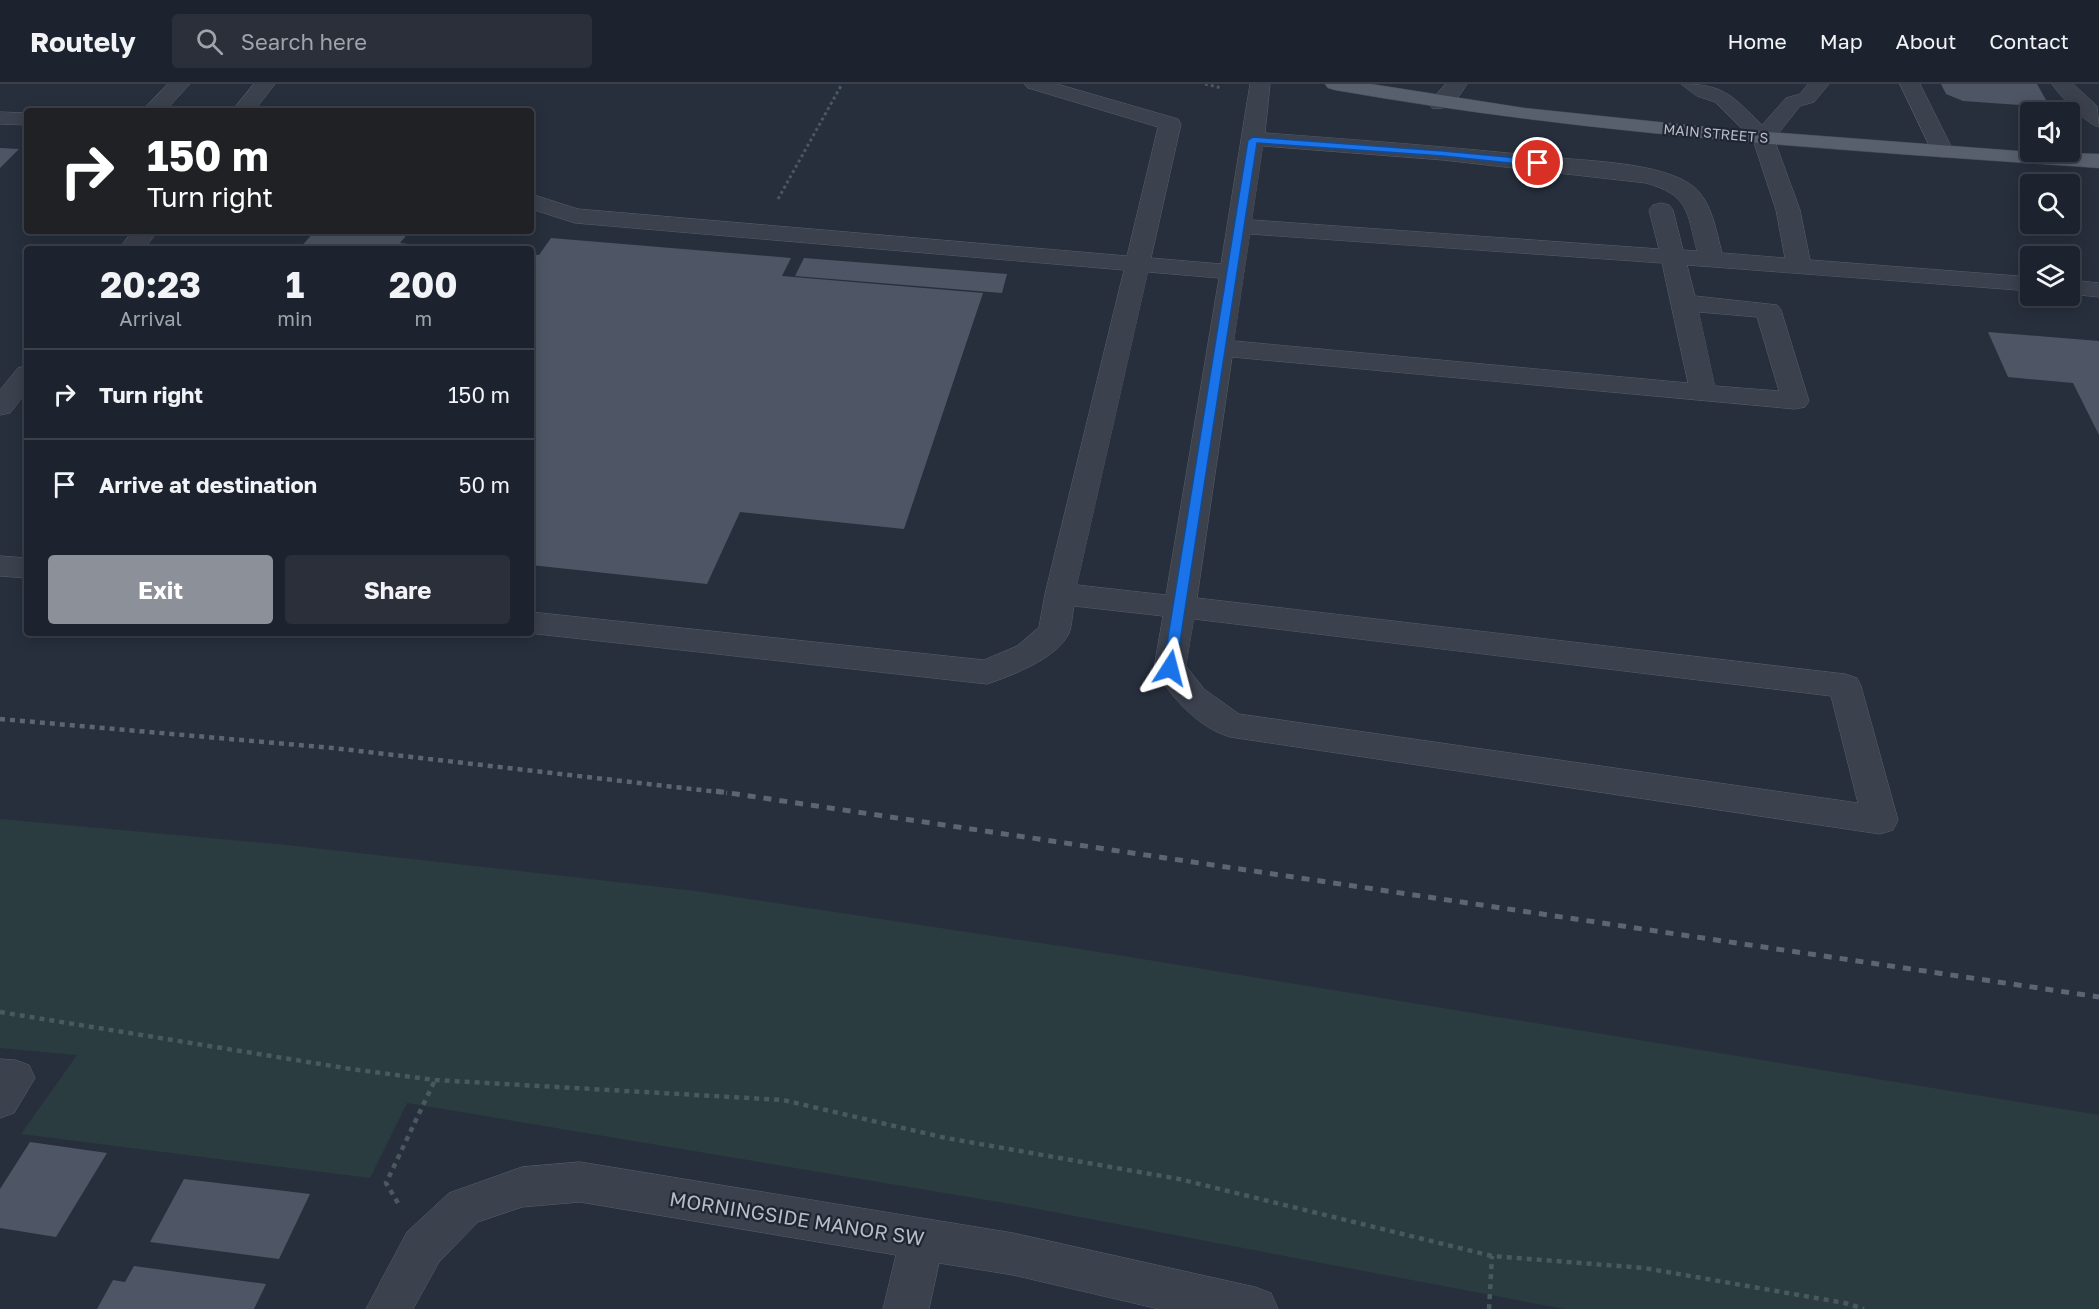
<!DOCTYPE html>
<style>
body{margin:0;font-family:"Golos Text",sans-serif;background:#2a2f3a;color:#f1f3f6;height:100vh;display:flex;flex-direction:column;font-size:22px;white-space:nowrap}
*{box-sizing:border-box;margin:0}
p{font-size:20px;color:#a0a4aa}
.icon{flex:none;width:33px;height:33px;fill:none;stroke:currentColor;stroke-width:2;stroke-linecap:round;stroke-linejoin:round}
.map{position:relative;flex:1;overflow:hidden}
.details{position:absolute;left:24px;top:162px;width:510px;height:390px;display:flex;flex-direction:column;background:#1d232e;border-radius:6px;box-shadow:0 3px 15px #0003,0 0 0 2px #3b404a}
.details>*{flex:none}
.banner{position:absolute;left:24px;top:24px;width:510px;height:126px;border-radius:6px;box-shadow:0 3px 15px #0003,0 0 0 2px #3b404a;background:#202124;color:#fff;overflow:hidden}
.buttons{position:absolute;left:2020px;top:18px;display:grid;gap:12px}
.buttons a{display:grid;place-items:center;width:60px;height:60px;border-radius:6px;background:#1d232e;box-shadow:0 3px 15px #0003,0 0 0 2px #3b404a;font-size:30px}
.pin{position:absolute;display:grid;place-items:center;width:51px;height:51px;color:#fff;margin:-26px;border:3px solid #fff;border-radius:50%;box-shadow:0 2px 6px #0007}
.me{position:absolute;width:66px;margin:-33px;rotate:9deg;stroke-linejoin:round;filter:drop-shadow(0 0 4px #0008)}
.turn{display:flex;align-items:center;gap:21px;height:126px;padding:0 24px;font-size:27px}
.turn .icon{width:78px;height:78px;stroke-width:2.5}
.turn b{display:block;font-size:42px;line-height:51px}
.eta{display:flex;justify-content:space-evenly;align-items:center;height:102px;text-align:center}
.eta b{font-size:36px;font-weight:700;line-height:42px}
.action{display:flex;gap:12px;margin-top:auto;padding:12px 24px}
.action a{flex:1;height:69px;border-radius:6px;background:#8c9099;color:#fff;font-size:24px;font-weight:700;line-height:69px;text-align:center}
.action a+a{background:#2a2f3a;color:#f1f3f6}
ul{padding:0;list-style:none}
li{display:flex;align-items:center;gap:18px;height:90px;padding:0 24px;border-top:2px solid #3b404a}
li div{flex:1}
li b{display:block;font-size:22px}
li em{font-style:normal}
header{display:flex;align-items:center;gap:36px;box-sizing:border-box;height:84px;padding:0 30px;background:#1d232e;border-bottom:2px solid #3b404a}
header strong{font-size:28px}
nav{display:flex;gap:33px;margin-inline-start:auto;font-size:21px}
.search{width:420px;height:54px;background:#2a2f3a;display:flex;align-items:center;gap:15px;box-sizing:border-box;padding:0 21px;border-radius:6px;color:#a0a4aa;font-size:22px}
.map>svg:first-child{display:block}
.green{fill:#2a3c3f}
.building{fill:#4e5665}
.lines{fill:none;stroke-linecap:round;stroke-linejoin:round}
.minor-casing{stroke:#595f6b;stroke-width:1}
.major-casing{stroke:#444a56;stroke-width:1}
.path-far1{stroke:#49595d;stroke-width:3;stroke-dasharray:3 3;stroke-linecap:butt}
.path{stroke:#49595d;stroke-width:4.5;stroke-dasharray:5 5;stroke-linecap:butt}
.minor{fill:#3b414d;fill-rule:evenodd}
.major{fill:#59606d;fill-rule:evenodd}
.rail-far1{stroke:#5d6574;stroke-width:4.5;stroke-dasharray:5 5;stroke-linecap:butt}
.rail{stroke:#5d6574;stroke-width:5;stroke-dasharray:8 8;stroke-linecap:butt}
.route{fill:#1a73e8;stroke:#114b97;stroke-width:1.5}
.labels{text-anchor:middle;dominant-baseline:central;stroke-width:4.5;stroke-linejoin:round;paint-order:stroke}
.far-street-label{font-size:14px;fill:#b7bcc8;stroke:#202632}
.near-street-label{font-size:20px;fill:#b7bcc8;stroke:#202632}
</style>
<header>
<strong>Routely</strong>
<div class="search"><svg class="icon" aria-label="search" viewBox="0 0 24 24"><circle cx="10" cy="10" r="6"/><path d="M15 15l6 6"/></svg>Search here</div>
<nav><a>Home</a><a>Map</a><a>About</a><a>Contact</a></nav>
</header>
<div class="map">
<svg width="2099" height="1225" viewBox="0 0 2099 1225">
<rect width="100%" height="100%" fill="#272f3d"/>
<path class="green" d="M 0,735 L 287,761 L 696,807 L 1093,867 L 2099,1031 L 2099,1225 L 1564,1225 L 1022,1122 L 407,1019 L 370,1094 L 21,1050 L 77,971 L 0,964 Z"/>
<path class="building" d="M 1941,0 L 2037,0 L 2050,23 L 1963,17 L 1946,10 Z
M 0,64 L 19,65 L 0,84 Z
M 315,147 L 410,147 L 400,159 L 448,165 L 299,165 Z
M 551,154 L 791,174 L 782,192 L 983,209 L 904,445 L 740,428 L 707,500 L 531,481 L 531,170 L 539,171 Z
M 233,160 L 269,163 L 269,165 L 229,165 Z
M 804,174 L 1007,190 L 1002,209 L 795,192 Z
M 1988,248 L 2099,257 L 2099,351 L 2073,299 L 2008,293 Z
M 30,1058 L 107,1069 L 56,1153 L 0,1144 L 0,1105 Z
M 184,1095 L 310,1110 L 279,1175 L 150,1158 Z
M 134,1182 L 266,1200 L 254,1225 L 97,1225 L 113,1196 L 125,1198 Z"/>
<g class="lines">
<g class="minor-casing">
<path id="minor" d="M 168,0 L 190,0 L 165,27 L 142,27 Z
M 254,0 L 275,0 L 254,27 L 232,27 Z
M 1025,0 L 1057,0 L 1178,35 L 1181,40 L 1151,174 L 1221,180 L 1250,0 L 1270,0 L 1265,49 C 1359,56 1453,63 1547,73 C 1587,77 1663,78 1694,103 C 1712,118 1716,147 1722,169 L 1785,174 L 1776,126 L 1753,56 L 1715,18 L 1697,12 L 1681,0 C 1725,0 1732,12 1762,41 L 1786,14 L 1800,10 L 1808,0 L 1829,0 L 1814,18 L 1800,22 L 1774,55 L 1800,126 L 1810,176 L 2031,193 L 2031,207 L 1687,181 L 1695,212 L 1777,221 L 1781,226 L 1809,317 L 1805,323 L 1795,325 L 1232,273 L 1197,514 L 1845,590 L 1857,594 L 1861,602 L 1898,736 L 1893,746 L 1880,750 L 1230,653 C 1197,643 1171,613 1154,584 L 1163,532 L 1074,522 C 1072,531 1072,542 1069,549 C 1058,574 1011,592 987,600 L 528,549 L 531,549 L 531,528 L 984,576 L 1017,562 L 1039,543 L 1045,510 L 1124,186 L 575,139 L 531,125 L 531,110 L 578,125 L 1127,172 L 1158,43 L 1028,4 ZM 1263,62 L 1443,76 L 1646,99 C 1689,111 1687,128 1697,167 L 1683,166 L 1673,126 L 1669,121 L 1661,119 L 1653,121 L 1649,126 L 1659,165 L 1252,136 ZM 1250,150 L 1662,179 L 1688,299 L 1234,257 ZM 1148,188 L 1219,194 L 1166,511 L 1077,501 ZM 1699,228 L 1757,233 L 1779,307 L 1715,302 ZM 1194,535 L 1831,612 L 1858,719 L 1239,630 L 1204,605 L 1186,582 Z
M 1446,0 L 1467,0 C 1459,13 1449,28 1432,24 L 1429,19 Z
M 1900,0 L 1920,0 L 1953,66 L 1950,71 L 1942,73 L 1934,71 Z
M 2052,0 L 2073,0 L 2097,22 L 2099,43 C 2086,40 2060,12 2052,0 Z
M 0,28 L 27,29 L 27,41 L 0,40 Z
M 133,147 L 158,147 L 144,165 L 119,165 Z
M 2070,196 L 2099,199 L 2099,213 L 2070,210 Z
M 27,282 L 27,307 L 10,329 L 0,331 L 0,306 L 18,284 Z
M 0,472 L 27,474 L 27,494 L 0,492 Z
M 0,975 L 15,976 L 29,981 L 35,994 L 14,1029 L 0,1034 Z
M 580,1078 L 1013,1149 L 1255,1203 L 1271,1209 L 1278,1225 L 1159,1225 L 1013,1191 L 939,1179 L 929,1225 L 883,1225 L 896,1171 L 580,1118 L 522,1123 L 478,1138 L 439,1178 L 413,1225 L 366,1225 L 407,1148 L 449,1109 L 522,1083 Z"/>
</g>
<g class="major-casing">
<path id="major" d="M 1325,0 L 1371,0 L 1524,24 L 1716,44 L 2031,68 L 2099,70 L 2099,84 C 1841,66 1590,51 1335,6 L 1328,4 Z"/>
</g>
<path class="path-far1" d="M 1205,0 L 1222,4
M 778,115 L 842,0"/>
<path class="path" d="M 0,928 L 351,985 L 435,996 L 783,1016 L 946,1054 L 1179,1095 L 1492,1172 L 1644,1184 L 1845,1219 L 1864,1225
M 398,1119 L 386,1099 L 435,996
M 1489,1225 L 1492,1172"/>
<use href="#minor" class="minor"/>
<use href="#major" class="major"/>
<path class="rail-far1" d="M 0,635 L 333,664 L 727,709"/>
<path class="rail" d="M 716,707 L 2099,913"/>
</g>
<path class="route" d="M 1253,53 L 1443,67 L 1538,76 L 1542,79 L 1538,82 L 1443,72 L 1257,59 L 1176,584 L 1170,589 L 1163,584 L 1248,56 Z"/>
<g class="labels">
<g class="far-street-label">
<text transform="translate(1716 49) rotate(5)">MAIN STREET S</text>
</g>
<g class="near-street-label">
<text transform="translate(797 1134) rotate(9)">MORNINGSIDE MANOR SW</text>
</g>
</g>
</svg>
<div class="buttons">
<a><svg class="icon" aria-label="sound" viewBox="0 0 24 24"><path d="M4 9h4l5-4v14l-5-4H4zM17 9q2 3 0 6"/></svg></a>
<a><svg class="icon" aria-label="search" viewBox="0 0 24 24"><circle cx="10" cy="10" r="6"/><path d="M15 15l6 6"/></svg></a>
<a><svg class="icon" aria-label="layers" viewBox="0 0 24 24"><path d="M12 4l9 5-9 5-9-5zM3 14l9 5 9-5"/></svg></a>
</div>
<div class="pin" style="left:1538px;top:79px;background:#d93025"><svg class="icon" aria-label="arrive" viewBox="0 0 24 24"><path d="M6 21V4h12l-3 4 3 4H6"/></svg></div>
<svg class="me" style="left:1170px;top:584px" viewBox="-20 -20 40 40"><path d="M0-17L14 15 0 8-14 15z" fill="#1a73e8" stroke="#fff" stroke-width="4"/></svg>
<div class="banner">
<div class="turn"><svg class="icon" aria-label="right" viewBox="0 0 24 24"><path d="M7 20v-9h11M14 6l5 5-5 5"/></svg><div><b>150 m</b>Turn right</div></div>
</div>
<section class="details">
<div class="eta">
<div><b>20:23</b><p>Arrival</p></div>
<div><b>1</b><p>min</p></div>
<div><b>200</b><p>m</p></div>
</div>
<ul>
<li><svg class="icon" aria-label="right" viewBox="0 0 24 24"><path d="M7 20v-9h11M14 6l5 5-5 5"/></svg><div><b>Turn right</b></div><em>150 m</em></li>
<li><svg class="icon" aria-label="arrive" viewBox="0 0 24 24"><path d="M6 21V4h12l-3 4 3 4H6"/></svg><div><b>Arrive at destination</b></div><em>50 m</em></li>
</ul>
<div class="action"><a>Exit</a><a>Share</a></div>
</section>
</div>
